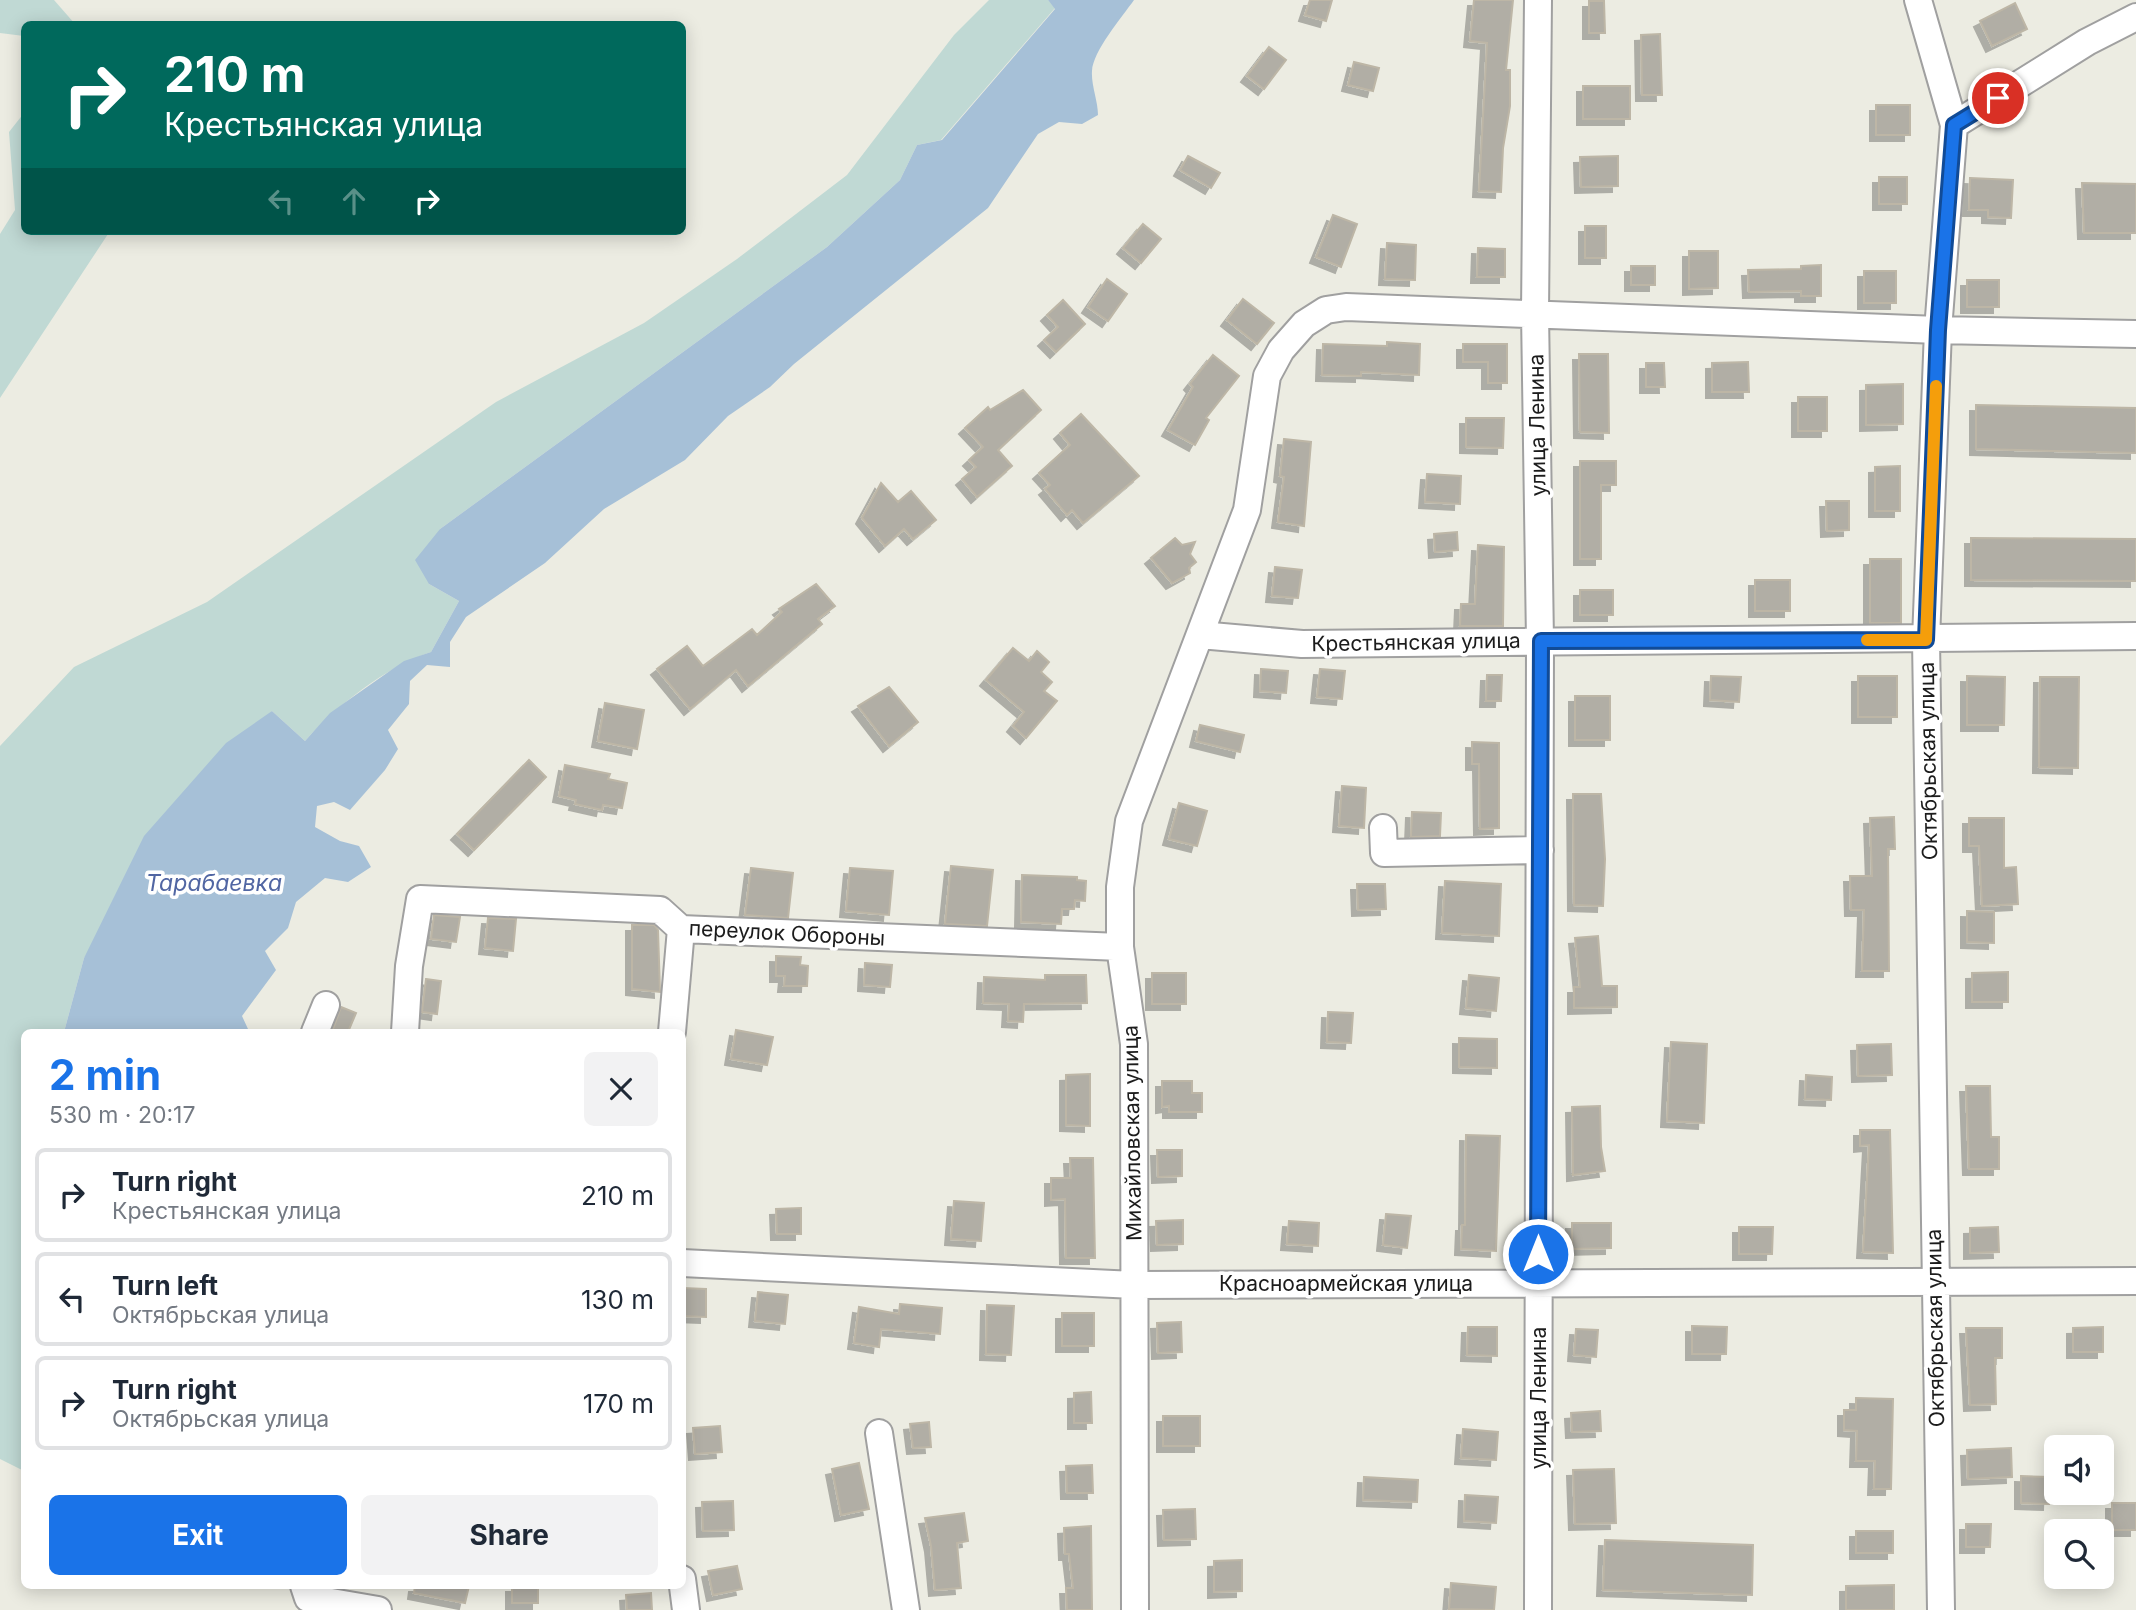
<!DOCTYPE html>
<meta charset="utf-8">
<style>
body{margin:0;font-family:Inter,sans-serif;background:#f2f2f3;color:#1f2937;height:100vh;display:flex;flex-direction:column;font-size:26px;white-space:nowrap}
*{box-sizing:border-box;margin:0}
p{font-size:23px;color:#747a83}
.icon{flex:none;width:38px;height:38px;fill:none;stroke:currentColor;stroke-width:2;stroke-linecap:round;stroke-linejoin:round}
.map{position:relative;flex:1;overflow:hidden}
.panel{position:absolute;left:21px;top:1029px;width:665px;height:560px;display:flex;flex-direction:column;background:#fff;border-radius:10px;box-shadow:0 4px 18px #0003}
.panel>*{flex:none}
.top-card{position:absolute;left:21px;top:21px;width:665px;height:214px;border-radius:10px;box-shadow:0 4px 18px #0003;background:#00695c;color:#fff;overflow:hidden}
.buttons{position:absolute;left:2044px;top:1435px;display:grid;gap:14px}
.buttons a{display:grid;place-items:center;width:70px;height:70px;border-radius:10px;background:#fff;box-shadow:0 4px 18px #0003;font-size:35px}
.pin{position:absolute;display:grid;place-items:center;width:60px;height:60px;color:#fff;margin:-30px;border:4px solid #fff;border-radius:50%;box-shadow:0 2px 7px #0007}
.me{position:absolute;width:77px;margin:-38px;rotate:0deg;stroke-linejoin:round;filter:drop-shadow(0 0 5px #0008)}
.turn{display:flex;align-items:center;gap:24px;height:147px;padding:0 28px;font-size:32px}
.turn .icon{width:91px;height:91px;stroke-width:2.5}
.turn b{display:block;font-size:49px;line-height:60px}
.lanes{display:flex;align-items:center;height:66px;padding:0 28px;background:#0003;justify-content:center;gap:35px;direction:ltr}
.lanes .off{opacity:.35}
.round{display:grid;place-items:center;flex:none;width:74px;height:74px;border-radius:10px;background:#f2f2f3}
.summary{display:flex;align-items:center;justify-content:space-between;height:119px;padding:0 28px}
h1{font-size:42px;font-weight:700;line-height:52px;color:#1a73e8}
.cta{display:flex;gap:14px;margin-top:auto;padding:14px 28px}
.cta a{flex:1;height:80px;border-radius:10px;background:#1a73e8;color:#fff;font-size:28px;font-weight:700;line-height:80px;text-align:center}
.cta a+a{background:#f2f2f3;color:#1f2937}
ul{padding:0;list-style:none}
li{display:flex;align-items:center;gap:21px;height:94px;margin:0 14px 10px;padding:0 14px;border:4px solid #e0e1e3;border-radius:10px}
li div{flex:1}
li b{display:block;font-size:26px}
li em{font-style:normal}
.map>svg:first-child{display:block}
.wetland{fill:#c0d9d4}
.water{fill:#a6c0d7}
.building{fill:#b1aea5;stroke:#bdb6a6;stroke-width:2;filter:url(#shadow)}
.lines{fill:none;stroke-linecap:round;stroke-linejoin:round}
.minor-casing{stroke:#a0a0a0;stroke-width:30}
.minor{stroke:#fff;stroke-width:26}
.route-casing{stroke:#114b97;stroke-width:18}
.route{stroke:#1a73e8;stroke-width:12}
.slow{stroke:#f59e0b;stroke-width:12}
.labels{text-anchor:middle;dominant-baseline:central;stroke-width:7;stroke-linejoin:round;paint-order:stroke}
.street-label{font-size:21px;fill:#1c1c1c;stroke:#fff}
.water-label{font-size:23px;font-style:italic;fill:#5166a3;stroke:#fff}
</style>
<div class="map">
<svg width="2136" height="1610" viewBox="0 0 2136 1610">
<defs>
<filter id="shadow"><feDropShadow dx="-6" dy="6" stdDeviation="0" flood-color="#0004"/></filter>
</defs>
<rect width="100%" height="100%" fill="#ecece2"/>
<path class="wetland" d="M 0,0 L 54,0 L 75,24 L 24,24 L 24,36 L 0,33 Z
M 989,0 L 1048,0 L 1055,8 L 941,140 L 917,145 L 900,180 L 827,247 L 440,529 L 429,584 L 459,601 L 431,652 C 387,666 335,707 305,741 L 272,711 L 84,958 L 64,1032 L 24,1032 L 24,1471 L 0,1459 L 0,746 L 74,667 L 207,602 L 496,402 L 644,323 L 737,259 L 847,175 L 954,35 Z
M 24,113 L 24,231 L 110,231 L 0,398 L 0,234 L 15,210 L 9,132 Z"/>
<path class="water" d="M 1048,0 L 1134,0 C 1122,17 1093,51 1092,71 C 1091,85 1098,101 1098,115 L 1082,124 L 1059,122 L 1038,134 L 988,208 L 794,364 L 770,387 L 728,416 L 685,460 L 604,509 L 545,563 L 466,617 L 450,642 L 450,667 L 427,665 L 410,681 L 409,704 L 388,730 L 398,749 L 385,770 L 350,810 L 334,802 L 317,806 L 315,827 L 340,841 L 359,846 L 371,867 L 348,882 L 325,878 L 296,902 L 288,928 L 265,951 L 276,970 L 242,1016 L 248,1029 L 246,1032 L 64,1032 L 84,958 L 144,836 L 226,743 L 272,711 L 305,741 L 330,713 L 404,661 L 431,652 L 459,601 L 429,584 L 415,560 L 440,529 L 827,247 L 900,180 L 917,145 L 942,140 L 1055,9 Z"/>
<path class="building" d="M 1310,0 L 1332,0 L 1326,21 L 1305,15 Z
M 1474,0 L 1513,0 L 1506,70 L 1510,70 L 1510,106 L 1503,148 L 1501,192 L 1479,191 L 1487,43 L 1470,41 Z
M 1589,1 L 1604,1 L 1605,33 L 1589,33 Z
M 2015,3 L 2027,29 L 1992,46 L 1980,21 Z
M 1660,34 L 1662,95 L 1642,95 L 1641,35 Z
M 1269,47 L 1286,60 L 1264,89 L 1247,76 Z
M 1354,62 L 1379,68 L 1373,91 L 1348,85 Z
M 1583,86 L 1630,86 L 1630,119 L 1583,119 Z
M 1876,105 L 1910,105 L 1910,135 L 1876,135 Z
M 1188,156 L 1220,173 L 1211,188 L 1180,170 Z
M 1618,156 L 1618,186 L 1581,187 L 1580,157 Z
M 1879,177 L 1907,177 L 1907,204 L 1879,204 Z
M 1970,178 L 2013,180 L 2011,218 L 1988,217 L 1988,210 L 1969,210 Z
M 2082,183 L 2136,184 L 2136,233 L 2084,233 Z
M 1333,215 L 1357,224 L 1341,267 L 1316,257 Z
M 1143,224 L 1161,239 L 1141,263 L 1123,248 Z
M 1585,226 L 1606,226 L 1606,258 L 1585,258 Z
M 1387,243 L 1416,245 L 1415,280 L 1385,279 Z
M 1478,248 L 1505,249 L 1505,277 L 1477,277 Z
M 1689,251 L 1718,251 L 1718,288 L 1689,289 Z
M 1821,265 L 1821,296 L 1801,296 L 1801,291 L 1749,292 L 1748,270 L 1801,269 L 1801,266 Z
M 1631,266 L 1655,266 L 1655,285 L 1631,285 Z
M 1864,271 L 1896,271 L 1896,303 L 1864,303 Z
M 1107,279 L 1127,294 L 1108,321 L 1088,307 Z
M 1967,280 L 1999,280 L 1999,307 L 1967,307 Z
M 1243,299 L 1274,323 L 1257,344 L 1227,320 Z
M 1063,300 L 1085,324 L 1056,352 L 1044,340 L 1058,327 L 1047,315 Z
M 1387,342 L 1420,344 L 1419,375 L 1361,372 L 1361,376 L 1322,375 L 1323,344 L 1387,346 Z
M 1463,344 L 1507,344 L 1507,383 L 1488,383 L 1488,362 L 1463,362 Z
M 1579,354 L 1608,354 L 1609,433 L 1580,432 Z
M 1213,355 L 1239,376 L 1206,418 L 1209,420 L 1195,445 L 1168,430 L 1193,387 L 1190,384 Z
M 1748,362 L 1749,392 L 1712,392 L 1712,363 Z
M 1646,363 L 1664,363 L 1665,387 L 1646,387 Z
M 1903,384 L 1903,424 L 1866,425 L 1866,385 Z
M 1023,390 L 1041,410 L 998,450 L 1012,466 L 977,497 L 962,479 L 976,467 L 969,460 L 983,447 L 965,428 L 988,407 L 990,410 Z
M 1798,397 L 1827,397 L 1827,431 L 1798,431 Z
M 1976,405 L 2136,408 L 2136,453 L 1976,449 Z
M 1081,414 L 1139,476 L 1083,523 L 1072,510 L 1067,515 L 1045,489 L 1050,485 L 1039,473 L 1070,445 L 1060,433 Z
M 1466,418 L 1504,418 L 1503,448 L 1466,447 Z
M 1284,439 L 1311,442 L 1304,526 L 1278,522 L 1284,477 L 1280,476 Z
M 1580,461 L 1616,461 L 1616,485 L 1601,485 L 1601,559 L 1580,559 Z
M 1900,466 L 1900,511 L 1875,511 L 1875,467 Z
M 1427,474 L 1461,476 L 1460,504 L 1425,502 Z
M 881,483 L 898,502 L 911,491 L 936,520 L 913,539 L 904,529 L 885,546 L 862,518 Z
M 1826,501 L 1849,501 L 1849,530 L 1827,531 Z
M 1457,532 L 1458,550 L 1435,552 L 1434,534 Z
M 1175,538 L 1182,545 L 1195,542 L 1190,554 L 1196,562 L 1189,568 L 1190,573 L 1172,583 L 1151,558 Z
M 1971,538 L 2136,539 L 2136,581 L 1971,580 Z
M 1478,545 L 1504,547 L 1503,626 L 1460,626 L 1461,604 L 1475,604 Z
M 1870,559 L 1901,559 L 1901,623 L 1870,623 Z
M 1275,567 L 1302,570 L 1298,598 L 1272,596 Z
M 1755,580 L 1790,580 L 1790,611 L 1755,611 Z
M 816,584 L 835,606 L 818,619 L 822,624 L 748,686 L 736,670 L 690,709 L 657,669 L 687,646 L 703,666 L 752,629 L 757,635 L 782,612 L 779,609 Z
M 1580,590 L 1613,590 L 1613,615 L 1580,615 Z
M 1013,648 L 1029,661 L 1037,651 L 1049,662 L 1041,672 L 1052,682 L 1044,691 L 1057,701 L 1026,738 L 1013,726 L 1024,712 L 986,680 Z
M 1261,669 L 1288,671 L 1286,693 L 1260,691 Z
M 1320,669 L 1345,671 L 1342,699 L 1317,697 Z
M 1487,675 L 1502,675 L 1501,701 L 1486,701 Z
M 1711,676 L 1741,677 L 1739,702 L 1710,700 Z
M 1858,676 L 1897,676 L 1897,717 L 1858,717 Z
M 1967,676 L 2005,677 L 2004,725 L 1967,725 Z
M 2040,677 L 2079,677 L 2078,768 L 2039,767 Z
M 889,687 L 918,722 L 889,746 L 858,706 Z
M 1575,696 L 1610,696 L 1610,740 L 1575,740 Z
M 605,703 L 644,710 L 637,749 L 598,741 Z
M 1200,725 L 1244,735 L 1240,752 L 1196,741 Z
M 1472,742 L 1499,743 L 1499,828 L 1480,829 L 1479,764 L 1472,764 Z
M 529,760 L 546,777 L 474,850 L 457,834 Z
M 565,765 L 610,774 L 608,779 L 627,783 L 622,808 L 603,805 L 602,810 L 575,804 L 576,800 L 559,796 Z
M 1342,786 L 1366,788 L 1364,828 L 1339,826 Z
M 1573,794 L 1601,794 L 1605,859 L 1603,906 L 1574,905 Z
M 1179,803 L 1207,811 L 1197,846 L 1169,839 Z
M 1412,812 L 1441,813 L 1440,836 L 1411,837 Z
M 1894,817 L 1895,849 L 1888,849 L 1889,971 L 1862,971 L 1864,910 L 1851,910 L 1850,876 L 1872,876 L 1870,818 Z
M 1969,818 L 2004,818 L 2004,868 L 2016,867 L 2018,904 L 1982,906 L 1979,846 L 1969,846 Z
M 951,866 L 993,870 L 987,926 L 945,924 Z
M 751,868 L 793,873 L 788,918 L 745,915 Z
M 850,868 L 893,871 L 889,915 L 846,911 Z
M 1022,875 L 1077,877 L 1077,880 L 1086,881 L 1085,901 L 1075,900 L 1074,909 L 1062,909 L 1061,924 L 1021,922 Z
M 1445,881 L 1501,884 L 1499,936 L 1442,933 Z
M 1357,884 L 1385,884 L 1386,909 L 1358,910 Z
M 1967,911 L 1994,912 L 1994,943 L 1967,942 Z
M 434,915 L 460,917 L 456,942 L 431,939 Z
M 488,918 L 516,919 L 513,951 L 485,948 Z
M 632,925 L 654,925 L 658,930 L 660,992 L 632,989 Z
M 1598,936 L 1602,986 L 1617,986 L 1617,1007 L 1574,1008 L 1574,987 L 1580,987 L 1575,938 Z
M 776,956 L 801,957 L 800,965 L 808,966 L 807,986 L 784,986 L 785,976 L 776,976 Z
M 865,963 L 892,965 L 890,987 L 864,985 Z
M 2008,972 L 2008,1002 L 1972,1002 L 1972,973 Z
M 1152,973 L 1186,973 L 1186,1004 L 1152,1004 Z
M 1045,975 L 1086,975 L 1087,1003 L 1024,1004 L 1023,1022 L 1008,1021 L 1009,1004 L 983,1003 L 984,977 L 1045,980 Z
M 1469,975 L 1499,978 L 1496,1011 L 1466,1008 Z
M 426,979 L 441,981 L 437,1014 L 422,1012 Z
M 341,1007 L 356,1013 L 348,1032 L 332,1032 Z
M 1328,1012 L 1353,1013 L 1351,1043 L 1327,1042 Z
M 736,1030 L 773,1037 L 767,1065 L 731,1059 Z
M 1459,1038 L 1497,1039 L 1497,1068 L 1459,1067 Z
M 1671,1042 L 1707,1044 L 1704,1123 L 1667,1121 Z
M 1891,1044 L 1892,1075 L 1858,1076 L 1857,1045 Z
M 1090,1074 L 1090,1126 L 1066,1125 L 1066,1075 Z
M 1806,1075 L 1832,1077 L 1831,1100 L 1805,1099 Z
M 1162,1081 L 1192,1081 L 1192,1093 L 1202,1093 L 1202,1112 L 1169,1112 L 1169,1106 L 1162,1107 Z
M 1966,1086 L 1990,1086 L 1991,1137 L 1999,1137 L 1999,1169 L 1969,1169 Z
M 1600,1106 L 1601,1147 L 1605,1171 L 1573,1175 L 1572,1107 Z
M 1860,1130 L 1890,1130 L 1893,1253 L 1863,1252 L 1869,1145 L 1860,1146 Z
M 1466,1135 L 1500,1136 L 1496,1251 L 1461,1249 L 1462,1225 L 1465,1225 Z
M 1157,1150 L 1182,1150 L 1182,1176 L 1158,1177 Z
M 1070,1158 L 1093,1158 L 1095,1258 L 1066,1258 L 1065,1199 L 1051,1200 L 1051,1178 L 1071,1178 Z
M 954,1201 L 984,1203 L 981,1241 L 951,1239 Z
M 801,1208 L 801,1234 L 777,1234 L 776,1209 Z
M 1386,1214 L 1411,1216 L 1407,1248 L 1383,1245 Z
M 1183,1220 L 1183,1244 L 1157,1245 L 1156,1221 Z
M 1289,1221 L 1319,1223 L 1318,1246 L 1287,1244 Z
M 1572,1223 L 1611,1223 L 1611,1248 L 1572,1249 Z
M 1739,1227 L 1773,1227 L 1772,1254 L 1739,1254 Z
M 1998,1227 L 1999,1252 L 1970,1253 L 1970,1228 Z
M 682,1288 L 706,1289 L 706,1317 L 682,1316 Z
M 758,1292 L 788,1295 L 785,1324 L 755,1321 Z
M 900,1304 L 942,1308 L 940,1334 L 881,1329 L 879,1347 L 854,1343 L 859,1307 L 899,1314 Z
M 987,1305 L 1014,1306 L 1011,1355 L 986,1354 Z
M 1062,1313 L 1094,1313 L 1094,1346 L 1062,1346 Z
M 1181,1322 L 1182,1352 L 1158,1353 L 1157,1323 Z
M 1692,1326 L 1727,1327 L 1726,1354 L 1692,1354 Z
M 1468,1327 L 1497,1327 L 1497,1356 L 1467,1355 Z
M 2103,1327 L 2103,1352 L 2073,1352 L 2073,1328 Z
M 1966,1328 L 2002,1328 L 2002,1358 L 1995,1358 L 1996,1404 L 1970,1405 Z
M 1576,1329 L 1598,1330 L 1596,1357 L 1574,1355 Z
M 1091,1392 L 1092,1423 L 1074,1423 L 1074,1393 Z
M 1856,1398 L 1893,1399 L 1891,1489 L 1874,1489 L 1875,1461 L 1856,1461 L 1857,1431 L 1844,1430 L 1844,1410 L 1856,1410 Z
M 1600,1411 L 1601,1431 L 1572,1432 L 1571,1413 Z
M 1163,1416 L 1200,1416 L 1200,1446 L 1163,1446 Z
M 929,1422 L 931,1447 L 913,1448 L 910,1424 Z
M 720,1426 L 722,1452 L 695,1454 L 693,1428 Z
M 1463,1429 L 1498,1432 L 1496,1460 L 1461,1458 Z
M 2011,1448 L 2012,1477 L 1968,1479 L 1967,1450 Z
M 859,1463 L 869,1509 L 841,1515 L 832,1469 Z
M 1092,1465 L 1093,1493 L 1067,1493 L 1066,1466 Z
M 1614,1469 L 1616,1523 L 1575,1524 L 1573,1470 Z
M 2021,1476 L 2050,1477 L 2049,1504 L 2021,1503 Z
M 1364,1477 L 1418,1480 L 1417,1502 L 1363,1500 Z
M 1465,1495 L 1498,1497 L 1496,1523 L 1464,1521 Z
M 733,1501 L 734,1530 L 703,1531 L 702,1502 Z
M 2112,1503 L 2136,1503 L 2136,1530 L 2112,1530 Z
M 1195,1509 L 1196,1539 L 1164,1540 L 1163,1510 Z
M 964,1513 L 968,1541 L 957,1543 L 961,1588 L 935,1590 L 931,1546 L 925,1518 Z
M 1966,1524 L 1991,1524 L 1990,1547 L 1966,1547 Z
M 1091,1526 L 1092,1610 L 1067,1610 L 1066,1588 L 1073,1588 L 1069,1554 L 1065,1554 L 1064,1528 Z
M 1856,1531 L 1893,1531 L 1893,1553 L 1856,1553 Z
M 1605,1540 L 1753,1545 L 1752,1595 L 1603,1590 Z
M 1242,1560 L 1242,1591 L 1214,1592 L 1214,1561 Z
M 737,1566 L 742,1589 L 713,1595 L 708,1571 Z
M 1451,1583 L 1496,1587 L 1494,1610 L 1449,1609 Z
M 1894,1585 L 1894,1610 L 1846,1610 L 1846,1586 Z
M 415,1586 L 469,1586 L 465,1603 L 414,1593 Z
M 512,1586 L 538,1586 L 538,1603 L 512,1603 Z
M 651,1593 L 652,1610 L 627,1610 L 626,1595 Z"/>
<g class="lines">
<g class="minor-casing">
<path id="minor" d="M 1538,0 L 1535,313 L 1540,641 L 1538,1610
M 1918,0 L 1954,125 L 1938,330 L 1926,640 L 1941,1610
M 1954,125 L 2087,42 L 2136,17
M 1200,635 L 1302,644 L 2136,636
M 1383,828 L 1384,853 L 1540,850
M 315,1032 L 326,1005
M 405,1032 L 409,966 L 420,899 L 660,910 L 681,929 L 1120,947
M 672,1032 L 681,929
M 682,1263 L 1134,1285 L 2136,1281
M 879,1433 L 906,1610
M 682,1579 L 686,1610
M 304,1586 L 308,1598 L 378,1610
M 1135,1610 L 1134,1044 L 1120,947 L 1120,887 L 1129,821 L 1247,510 L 1267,376 L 1281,350 L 1304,324 L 1326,310 L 1346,307 L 1938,330 L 2136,334"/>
</g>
<use href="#minor" class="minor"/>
</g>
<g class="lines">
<g class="route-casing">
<path id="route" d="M 1538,1254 L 1541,641 L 1926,640 L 1938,330 L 1954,125 L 1998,98"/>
</g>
<use href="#route" class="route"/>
<path class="slow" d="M 1867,640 L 1926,640 L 1936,386"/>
</g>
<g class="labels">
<g class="street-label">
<text transform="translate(1537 425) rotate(-91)">улица Ленина</text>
<text transform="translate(1416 642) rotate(-1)">Крестьянская улица</text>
<text transform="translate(1928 761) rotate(-91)">Октябрьская улица</text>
<text transform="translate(787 933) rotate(3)">переулок Обороны</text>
<text transform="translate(1132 1133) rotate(-91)">Михайловская улица</text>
<text x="1346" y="1283">Красноармейская улица</text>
<text transform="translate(1935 1328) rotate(-91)">Октябрьская улица</text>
<text transform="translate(1538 1398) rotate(-90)">улица Ленина</text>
</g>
<g class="water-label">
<text x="214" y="883">Тарабаевка</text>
</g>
</g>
</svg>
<div class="buttons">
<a><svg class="icon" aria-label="sound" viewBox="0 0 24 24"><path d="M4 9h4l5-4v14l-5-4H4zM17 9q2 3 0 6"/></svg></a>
<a><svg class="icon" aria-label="search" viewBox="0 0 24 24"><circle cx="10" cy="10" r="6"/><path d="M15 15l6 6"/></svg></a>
</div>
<div class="pin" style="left:1998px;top:98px;background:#d93025"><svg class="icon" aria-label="arrive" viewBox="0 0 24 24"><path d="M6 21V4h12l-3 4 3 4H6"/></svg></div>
<svg class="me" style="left:1538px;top:1254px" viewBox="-20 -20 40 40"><circle r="17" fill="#1a73e8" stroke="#fff" stroke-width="3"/><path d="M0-11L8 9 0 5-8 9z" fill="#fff"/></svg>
<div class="top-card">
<div class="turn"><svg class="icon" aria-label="right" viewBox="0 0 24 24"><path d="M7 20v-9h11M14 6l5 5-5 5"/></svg><div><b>210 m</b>Крестьянская улица</div></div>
<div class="lanes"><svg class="icon off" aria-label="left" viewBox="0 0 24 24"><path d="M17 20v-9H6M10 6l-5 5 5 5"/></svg><svg class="icon off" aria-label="ahead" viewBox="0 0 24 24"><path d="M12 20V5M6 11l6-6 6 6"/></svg><svg class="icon" aria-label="right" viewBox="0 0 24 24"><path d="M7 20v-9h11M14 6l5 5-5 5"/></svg></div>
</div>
<section class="panel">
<div class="summary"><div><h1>2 min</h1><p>530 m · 20:17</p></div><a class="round"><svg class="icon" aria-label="close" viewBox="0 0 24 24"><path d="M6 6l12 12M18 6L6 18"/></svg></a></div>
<ul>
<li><svg class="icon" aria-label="right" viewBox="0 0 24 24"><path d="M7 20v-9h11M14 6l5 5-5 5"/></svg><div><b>Turn right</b><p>Крестьянская улица</p></div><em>210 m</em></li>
<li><svg class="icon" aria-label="left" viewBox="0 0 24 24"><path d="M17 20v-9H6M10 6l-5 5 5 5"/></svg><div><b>Turn left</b><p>Октябрьская улица</p></div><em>130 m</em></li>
<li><svg class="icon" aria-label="right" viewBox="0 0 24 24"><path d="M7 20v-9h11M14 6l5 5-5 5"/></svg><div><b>Turn right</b><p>Октябрьская улица</p></div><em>170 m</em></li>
</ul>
<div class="cta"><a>Exit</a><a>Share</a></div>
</section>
</div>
